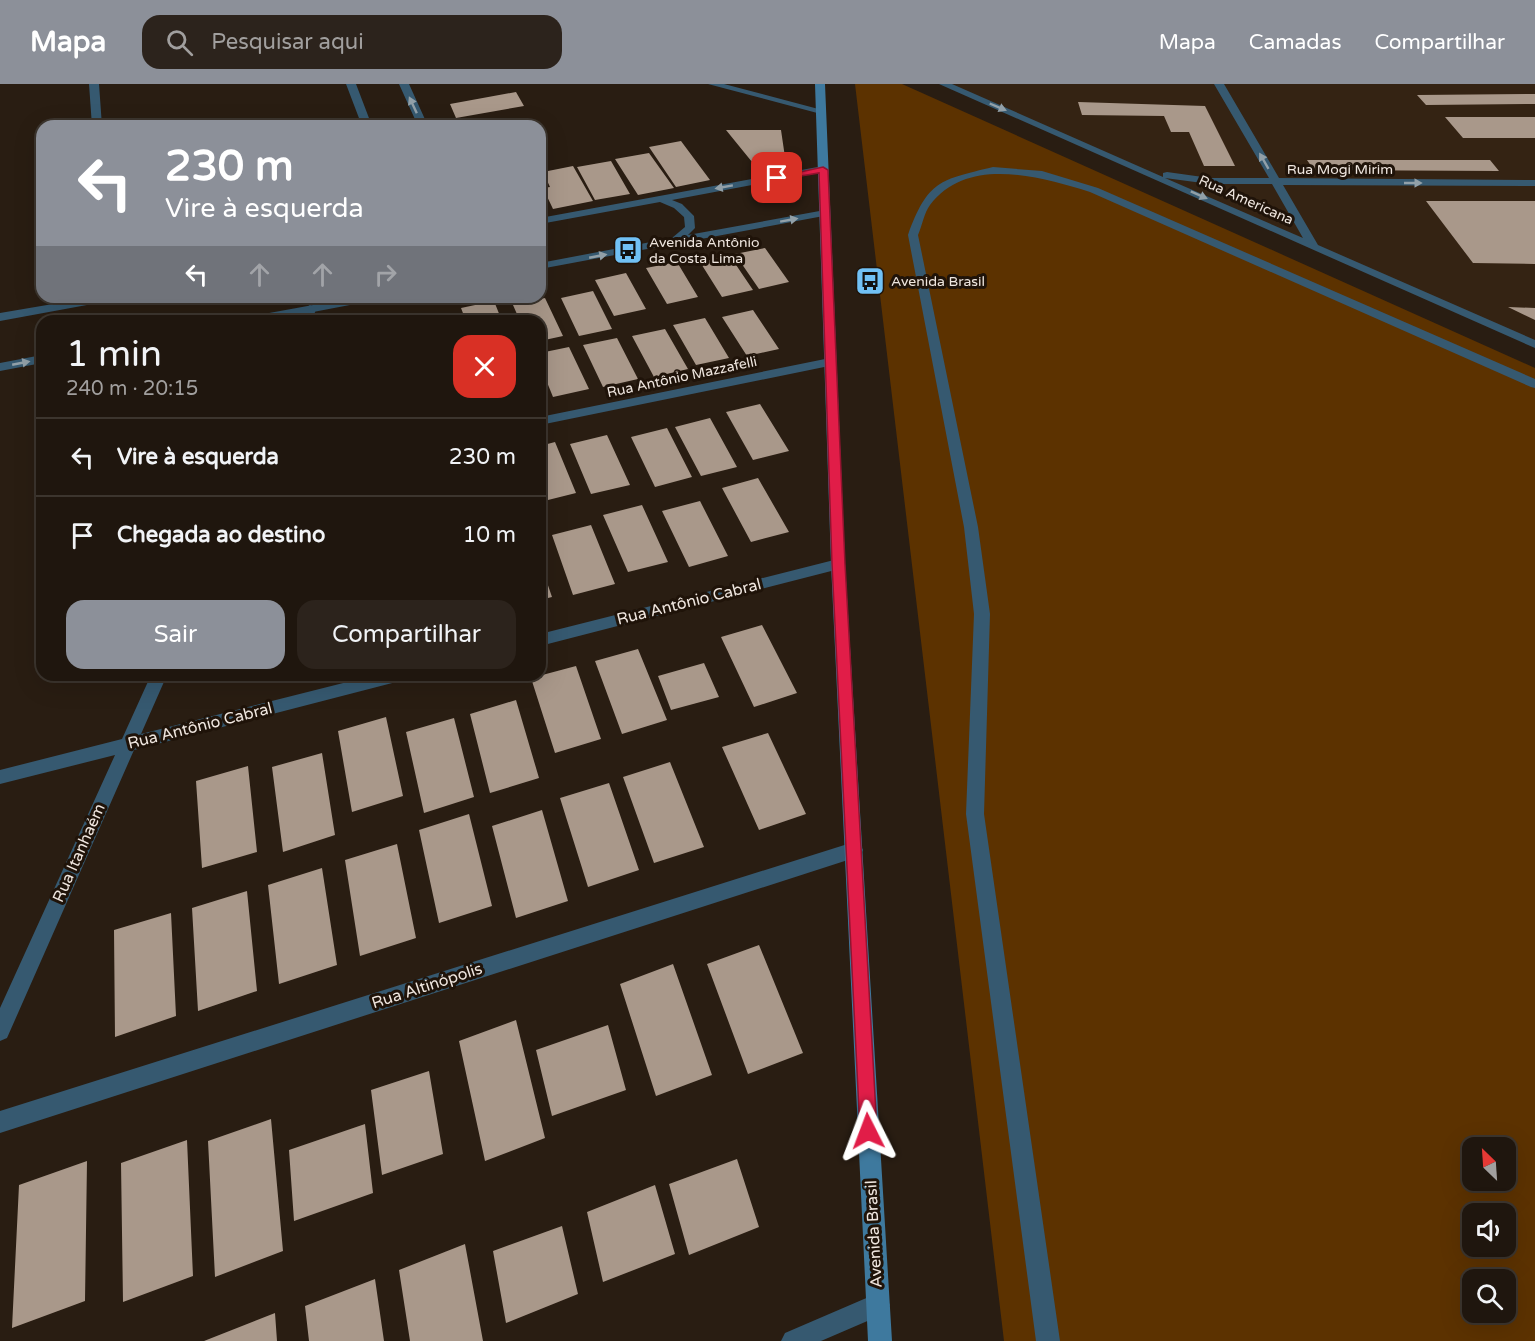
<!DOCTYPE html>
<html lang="pt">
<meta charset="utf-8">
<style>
body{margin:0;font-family:"Varela Round",sans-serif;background:#2c231c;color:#f1f3f6;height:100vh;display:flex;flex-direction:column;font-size:22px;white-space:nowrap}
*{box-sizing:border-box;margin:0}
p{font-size:20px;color:#a19f9e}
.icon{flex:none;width:33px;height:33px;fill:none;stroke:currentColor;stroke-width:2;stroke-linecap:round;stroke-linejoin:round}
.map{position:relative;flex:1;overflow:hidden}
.sheet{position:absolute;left:36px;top:231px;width:510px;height:366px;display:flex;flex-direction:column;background:#1f160e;border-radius:18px;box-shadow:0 6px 24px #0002,0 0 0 2px #3c352e}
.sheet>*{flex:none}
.guide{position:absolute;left:36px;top:36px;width:510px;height:183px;border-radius:18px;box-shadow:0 6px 24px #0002,0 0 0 2px #3c352e;background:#8c9099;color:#fff;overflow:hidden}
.needle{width:39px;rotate:335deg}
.buttons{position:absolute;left:1462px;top:1053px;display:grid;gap:12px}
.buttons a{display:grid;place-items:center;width:54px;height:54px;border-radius:12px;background:#1f160e;box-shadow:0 6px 24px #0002,0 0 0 2px #3c352e;font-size:30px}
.pin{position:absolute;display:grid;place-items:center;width:51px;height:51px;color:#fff;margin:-26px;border-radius:12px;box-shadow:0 3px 9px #0006}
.me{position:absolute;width:66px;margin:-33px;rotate:357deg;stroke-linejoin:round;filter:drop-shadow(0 0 4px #0008)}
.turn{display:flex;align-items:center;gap:21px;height:126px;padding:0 30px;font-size:27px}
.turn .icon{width:78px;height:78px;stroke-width:2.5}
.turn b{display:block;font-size:42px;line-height:51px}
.lanes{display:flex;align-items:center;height:57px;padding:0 30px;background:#0003;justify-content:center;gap:30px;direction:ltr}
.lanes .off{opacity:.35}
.round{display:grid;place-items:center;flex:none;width:63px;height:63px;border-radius:18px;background:#2c231c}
.head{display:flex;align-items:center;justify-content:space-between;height:102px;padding:0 30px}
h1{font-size:36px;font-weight:600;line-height:45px}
.primary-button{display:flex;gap:12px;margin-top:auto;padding:12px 30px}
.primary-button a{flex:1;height:69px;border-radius:18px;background:#8c9099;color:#fff;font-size:24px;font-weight:600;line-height:69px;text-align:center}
.primary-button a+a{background:#2c231c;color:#f1f3f6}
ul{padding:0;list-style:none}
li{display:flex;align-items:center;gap:18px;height:78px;padding:0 30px;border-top:2px solid #3c352e}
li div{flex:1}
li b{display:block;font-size:22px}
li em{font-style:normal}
header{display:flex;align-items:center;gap:36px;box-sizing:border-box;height:84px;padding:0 30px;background:#8c9099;color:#fff}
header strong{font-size:28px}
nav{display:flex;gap:33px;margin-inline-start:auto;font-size:21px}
.search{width:420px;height:54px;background:#2c231c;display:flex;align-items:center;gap:15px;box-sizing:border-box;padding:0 21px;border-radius:18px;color:#a19f9e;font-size:22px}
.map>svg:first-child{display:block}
.built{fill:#342313}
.green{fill:#5c3200;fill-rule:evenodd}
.building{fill:#a9988a}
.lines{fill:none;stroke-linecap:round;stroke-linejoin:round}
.minor{fill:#365970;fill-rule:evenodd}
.tertiary{fill:#365970;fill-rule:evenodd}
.secondary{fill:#3e799e;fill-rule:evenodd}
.oneway{fill:#92a0a8}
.route{fill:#e11d48;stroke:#92132f;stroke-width:1.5}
.labels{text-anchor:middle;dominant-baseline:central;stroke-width:6;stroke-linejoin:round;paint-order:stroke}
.far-street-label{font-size:14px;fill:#efe6df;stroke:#1f1309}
.far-poi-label{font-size:14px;fill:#efe6df;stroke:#1f1309;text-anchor:start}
.street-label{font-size:16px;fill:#efe6df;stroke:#1f1309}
</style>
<header>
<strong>Mapa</strong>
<div class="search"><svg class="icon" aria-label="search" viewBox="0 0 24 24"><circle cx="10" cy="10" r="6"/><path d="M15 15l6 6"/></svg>Pesquisar aqui</div>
<nav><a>Mapa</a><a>Camadas</a><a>Compartilhar</a></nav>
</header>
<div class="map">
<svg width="1535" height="1257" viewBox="0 0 1535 1257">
<rect width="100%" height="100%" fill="#291d12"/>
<path class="built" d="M 944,0 L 1535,0 L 1535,260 Z"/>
<path class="green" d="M 855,0 L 902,0 L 1535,284 L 1535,1257 L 1004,1257 ZM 1473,1064 L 1506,1064 L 1506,1096 L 1473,1096 ZM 1473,1130 L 1506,1130 L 1506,1162 L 1473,1162 ZM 1473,1196 L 1506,1196 L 1506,1228 L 1473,1228 Z"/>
<path class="building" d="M 516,8 L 524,22 L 456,34 L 450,20 Z
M 1535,10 L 1535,20 L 1426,21 L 1417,11 Z
M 1078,18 L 1205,22 L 1235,82 L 1204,82 L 1189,48 L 1171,48 L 1164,32 L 1082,31 Z
M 1445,33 L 1535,33 L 1535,54 L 1463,54 Z
M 726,46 L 781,46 L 786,80 L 780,86 L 761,89 Z
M 681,57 L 710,96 L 676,103 L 649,63 Z
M 649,69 L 674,104 L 638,111 L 615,75 Z
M 1307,76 L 1490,76 L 1499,87 L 1314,86 Z
M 611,77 L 630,110 L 595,116 L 577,83 Z
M 573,82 L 593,117 L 553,125 L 543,104 L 550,103 L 543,88 Z
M 1426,117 L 1535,117 L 1535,180 L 1473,179 Z
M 765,164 L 789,198 L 759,205 L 735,170 Z
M 730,172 L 753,206 L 722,213 L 700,178 Z
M 677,178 L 698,213 L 667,220 L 646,184 Z
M 626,189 L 646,225 L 614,232 L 595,196 Z
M 593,207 L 612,245 L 579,252 L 561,214 Z
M 545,214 L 563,252 L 540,257 L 540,237 L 520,237 L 513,221 Z
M 494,217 L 502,237 L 466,237 L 461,224 Z
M 1508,223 L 1535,224 L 1535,236 Z
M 753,226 L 779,265 L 747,272 L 722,233 Z
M 440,231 L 443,237 L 416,237 L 416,236 Z
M 705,234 L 729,274 L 696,281 L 673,241 Z
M 665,245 L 688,285 L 654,293 L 632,252 Z
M 617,254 L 638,295 L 603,303 L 583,261 Z
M 569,263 L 589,305 L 553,313 L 540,281 L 540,269 Z
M 760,320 L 789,367 L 753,376 L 726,328 Z
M 710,334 L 737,383 L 701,392 L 675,343 Z
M 667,344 L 692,393 L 655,403 L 631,353 Z
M 607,351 L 630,401 L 591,410 L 570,360 Z
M 555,358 L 576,409 L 540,418 L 540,362 Z
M 758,394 L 789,448 L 751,458 L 722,404 Z
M 700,417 L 728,472 L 689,483 L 662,427 Z
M 642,421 L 668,478 L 628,488 L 603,431 Z
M 591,441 L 615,500 L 573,511 L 552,451 Z
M 540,478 L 552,513 L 540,516 Z
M 762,541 L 797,609 L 754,623 L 721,553 Z
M 638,565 L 667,636 L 622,650 L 595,577 Z
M 704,579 L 719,613 L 671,626 L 658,592 Z
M 576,582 L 601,655 L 555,669 L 531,594 Z
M 516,616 L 539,694 L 490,709 L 470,630 Z
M 386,633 L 403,712 L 352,728 L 338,647 Z
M 454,634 L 474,713 L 424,729 L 406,648 Z
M 768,649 L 806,730 L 759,746 L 722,663 Z
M 322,669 L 335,751 L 283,768 L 272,683 Z
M 670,678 L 704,763 L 654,779 L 623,693 Z
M 248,682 L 257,768 L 202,784 L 196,697 Z
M 609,699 L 639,786 L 588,803 L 560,714 Z
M 542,726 L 568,817 L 516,834 L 492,742 Z
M 469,730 L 492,822 L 439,839 L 419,746 Z
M 397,760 L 416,854 L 360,872 L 345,776 Z
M 322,784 L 337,881 L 279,900 L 268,801 Z
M 247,807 L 257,907 L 198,927 L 192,824 Z
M 171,829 L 176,932 L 115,953 L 114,846 Z
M 759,861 L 803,969 L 748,990 L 707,880 Z
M 673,880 L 712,991 L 656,1012 L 620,900 Z
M 516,936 L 545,1054 L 485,1077 L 459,957 Z
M 608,941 L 626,1006 L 552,1032 L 536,966 Z
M 429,987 L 443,1070 L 382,1091 L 371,1006 Z
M 271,1035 L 283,1167 L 215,1193 L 208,1057 Z
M 365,1040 L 373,1109 L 294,1137 L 289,1066 Z
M 187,1056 L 193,1192 L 123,1218 L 121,1079 Z
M 737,1075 L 759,1143 L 689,1171 L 669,1100 Z
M 87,1077 L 85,1217 L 12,1244 L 19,1101 Z
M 655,1101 L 675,1170 L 603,1198 L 587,1128 Z
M 562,1142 L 578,1210 L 506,1239 L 493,1167 Z
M 465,1160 L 483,1257 L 410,1257 L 399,1186 Z
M 375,1195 L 384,1257 L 309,1257 L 305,1222 Z
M 275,1229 L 277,1257 L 204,1257 Z"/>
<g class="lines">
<path class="minor" d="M 89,0 L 99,0 L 102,42 L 92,42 Z
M 708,0 L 724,0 L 826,27 L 821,30 Z
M 939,0 L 952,0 L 1163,93 L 1163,89 L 1167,88 L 1210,94 L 1269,94 L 1214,0 L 1224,0 L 1279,94 L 1535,96 L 1535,102 L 1283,101 L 1318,161 L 1535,256 L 1535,264 ZM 1165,94 L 1210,100 L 1272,100 L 1303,154 Z
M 993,83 L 1042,87 L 1098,104 L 1535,295 L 1535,304 L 1531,303 L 1090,108 C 1040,93 968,71 930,121 C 924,129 922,142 918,151 L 978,443 L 990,530 L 984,730 L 1060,1257 L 1036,1257 L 966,730 L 974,530 L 964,443 L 908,151 C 928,96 940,96 993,83 Z
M 310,221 L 316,225 L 312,237 L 300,237 L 304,225 Z
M 830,274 L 836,278 L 834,281 L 540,341 L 540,333 Z
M 838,475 L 845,480 L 843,484 L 540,562 L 540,550 Z
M 151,591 L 167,591 L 141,650 L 375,591 L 408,591 L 400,597 L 134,666 L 7,954 L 0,957 L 0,924 L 115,671 L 0,700 L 0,686 L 122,655 Z
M 854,758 L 860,760 L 863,766 L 860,772 L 854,774 L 0,1049 L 0,1027 Z
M 878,1209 L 886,1213 L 890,1221 L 886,1229 L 821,1257 L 781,1257 L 785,1249 Z"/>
<path class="tertiary" d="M 346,0 L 356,0 L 372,42 L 362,42 Z
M 399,0 L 409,0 L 428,42 L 418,42 Z
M 823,82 L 828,85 L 827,87 L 672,116 L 682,120 L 694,132 L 695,144 L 688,151 L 825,126 L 829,127 L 829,131 L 540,185 L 540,179 L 672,154 L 685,143 L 684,133 L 674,124 L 660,118 L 540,140 L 540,134 Z
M 94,213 L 120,213 L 114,216 L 0,237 L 0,229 Z
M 357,213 L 382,213 L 376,216 L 266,237 L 241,237 L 247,233 Z
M 42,271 L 42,279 L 0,287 L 0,279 Z"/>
<path class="secondary" d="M 815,0 L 825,0 L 845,480 L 892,1257 L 868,1257 L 831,480 Z"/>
</g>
<defs><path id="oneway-solid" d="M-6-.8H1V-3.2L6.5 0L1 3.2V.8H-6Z" transform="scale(1.5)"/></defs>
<g class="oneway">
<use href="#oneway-solid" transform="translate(413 21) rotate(-115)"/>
<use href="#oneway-solid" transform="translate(998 23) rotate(23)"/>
<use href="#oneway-solid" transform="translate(1264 77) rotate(-120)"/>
<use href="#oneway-solid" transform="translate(1413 99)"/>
<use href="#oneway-solid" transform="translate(724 103) rotate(170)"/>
<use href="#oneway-solid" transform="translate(1199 111) rotate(24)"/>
<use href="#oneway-solid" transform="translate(789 136) rotate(-10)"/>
<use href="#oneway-solid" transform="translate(598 172) rotate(-11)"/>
<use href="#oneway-solid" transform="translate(21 279) rotate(-11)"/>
</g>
<path class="route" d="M 823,83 L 828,86 L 845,480 L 877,1047 L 875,1053 L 868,1056 L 862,1053 L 860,1047 L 832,480 L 819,89 L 777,96 L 773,94 Z"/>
<defs>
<g id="bus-square" transform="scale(1.5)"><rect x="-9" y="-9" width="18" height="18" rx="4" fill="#71c1f5" stroke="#1f1309"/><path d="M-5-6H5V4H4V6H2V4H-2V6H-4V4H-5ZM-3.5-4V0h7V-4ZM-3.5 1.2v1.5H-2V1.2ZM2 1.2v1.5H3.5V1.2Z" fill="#111"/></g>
</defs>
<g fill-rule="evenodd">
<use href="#bus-square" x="628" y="166"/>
<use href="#bus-square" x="870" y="197"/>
</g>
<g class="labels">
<g class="far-street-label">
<text x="1340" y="85">Rua Mogi Mirim</text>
<text transform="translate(1246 116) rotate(24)">Rua Americana</text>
<text transform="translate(682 293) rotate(-12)">Rua Antônio Mazzafelli</text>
</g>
<g class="far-poi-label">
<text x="649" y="158">Avenida Antônio<tspan x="649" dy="16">da Costa Lima</tspan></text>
<text x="891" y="197">Avenida Brasil</text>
</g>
<g class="street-label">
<text transform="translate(689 518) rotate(-14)">Rua Antônio Cabral</text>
<text transform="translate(200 642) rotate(-14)">Rua Antônio Cabral</text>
<text transform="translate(79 769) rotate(-66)">Rua Itanhaém</text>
<text transform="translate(427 902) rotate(-18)">Rua Altinópolis</text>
<text transform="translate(874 1150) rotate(-93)">Avenida Brasil</text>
</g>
</g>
</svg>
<div class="buttons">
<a><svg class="needle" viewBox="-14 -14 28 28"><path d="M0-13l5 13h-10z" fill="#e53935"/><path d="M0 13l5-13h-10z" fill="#a19f9e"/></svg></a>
<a><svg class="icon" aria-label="sound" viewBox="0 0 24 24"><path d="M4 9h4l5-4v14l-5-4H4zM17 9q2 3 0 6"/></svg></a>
<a><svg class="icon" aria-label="search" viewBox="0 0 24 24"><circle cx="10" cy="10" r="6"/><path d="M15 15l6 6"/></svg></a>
</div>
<div class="pin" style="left:777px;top:94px;background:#d93025"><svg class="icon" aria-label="arrive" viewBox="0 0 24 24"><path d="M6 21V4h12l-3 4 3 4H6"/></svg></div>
<svg class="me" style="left:868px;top:1047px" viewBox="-20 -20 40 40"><path d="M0-17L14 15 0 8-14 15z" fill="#e11d48" stroke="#fff" stroke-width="4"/></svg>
<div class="guide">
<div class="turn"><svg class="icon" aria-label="left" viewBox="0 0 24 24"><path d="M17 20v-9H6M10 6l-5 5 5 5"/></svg><div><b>230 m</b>Vire à esquerda</div></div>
<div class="lanes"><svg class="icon" aria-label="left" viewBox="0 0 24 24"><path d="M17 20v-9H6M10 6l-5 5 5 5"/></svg><svg class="icon off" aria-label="ahead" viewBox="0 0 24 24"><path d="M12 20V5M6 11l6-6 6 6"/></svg><svg class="icon off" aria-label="ahead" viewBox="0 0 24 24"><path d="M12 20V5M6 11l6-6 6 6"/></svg><svg class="icon off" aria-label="right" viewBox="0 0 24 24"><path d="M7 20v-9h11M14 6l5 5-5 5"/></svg></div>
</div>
<section class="sheet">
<div class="head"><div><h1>1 min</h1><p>240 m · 20:15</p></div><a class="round" style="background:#d93025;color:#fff"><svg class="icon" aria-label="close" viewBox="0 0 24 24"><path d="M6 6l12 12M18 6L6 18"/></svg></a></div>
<ul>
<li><svg class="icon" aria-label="left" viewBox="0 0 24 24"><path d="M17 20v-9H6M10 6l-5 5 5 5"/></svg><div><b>Vire à esquerda</b></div><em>230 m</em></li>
<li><svg class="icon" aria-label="arrive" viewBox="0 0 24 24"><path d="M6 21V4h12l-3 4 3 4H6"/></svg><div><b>Chegada ao destino</b></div><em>10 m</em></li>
</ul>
<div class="primary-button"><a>Sair</a><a>Compartilhar</a></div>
</section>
</div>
